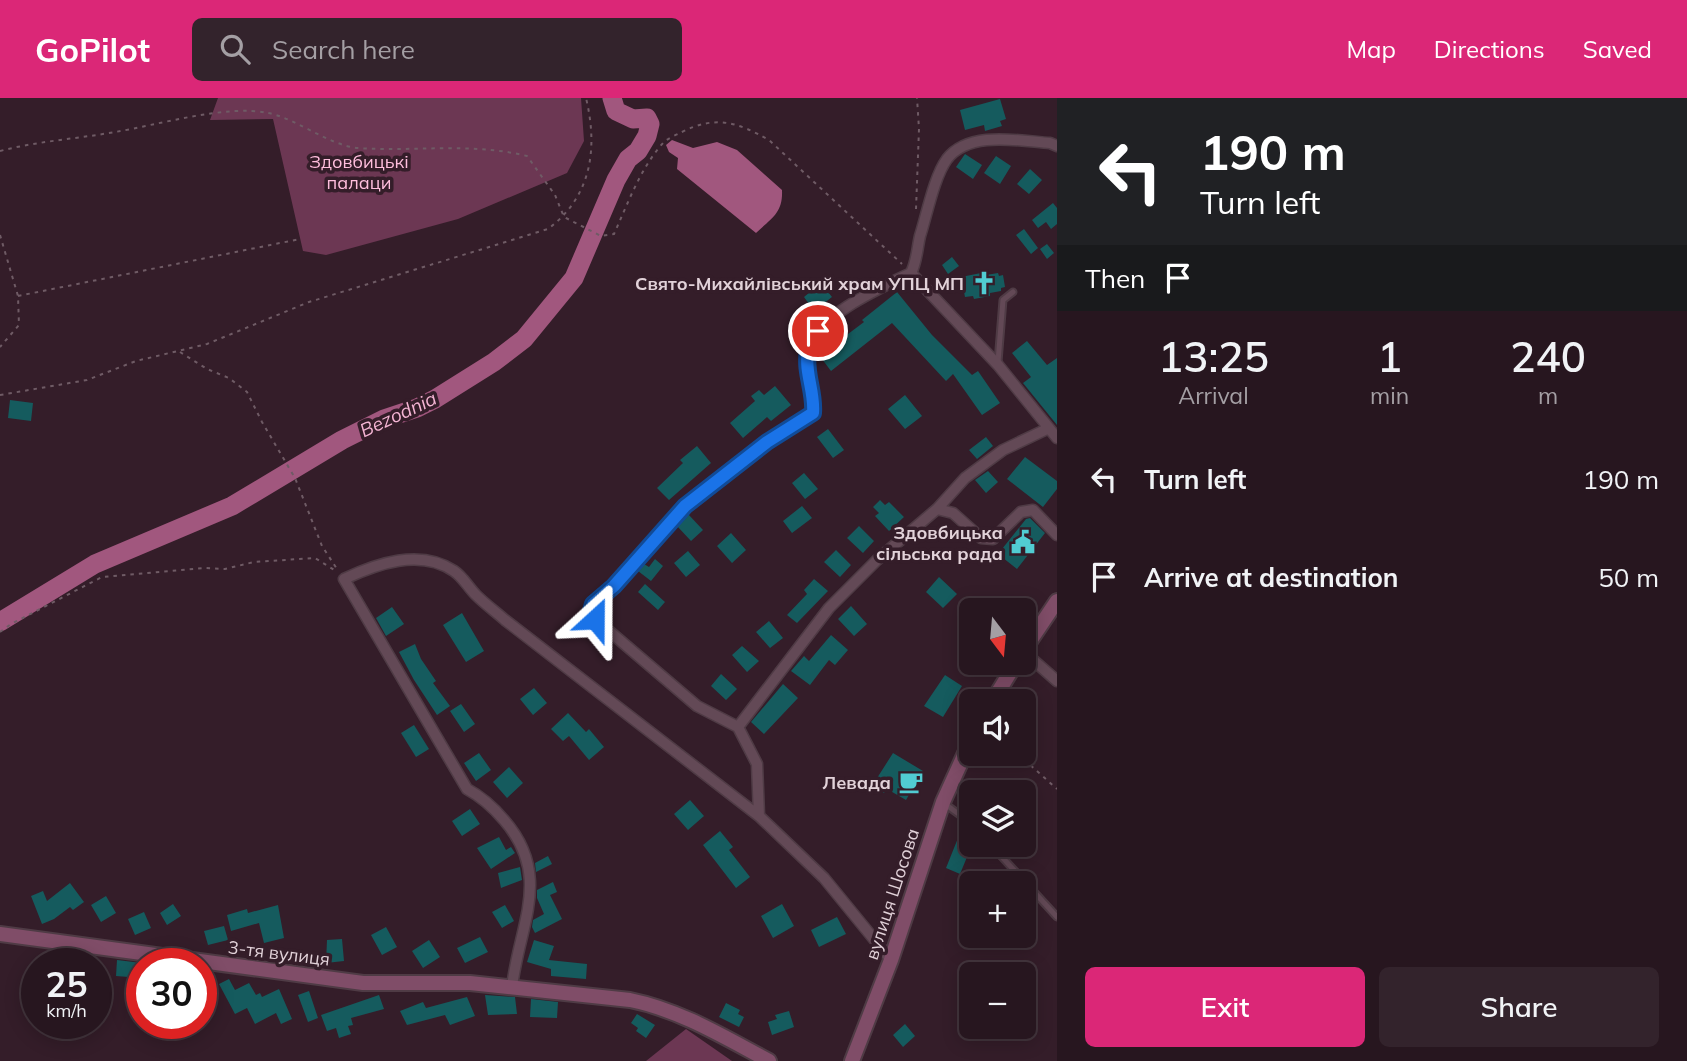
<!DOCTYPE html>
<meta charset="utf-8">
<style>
body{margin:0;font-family:Mulish,sans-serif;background:#33232c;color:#f1f3f6;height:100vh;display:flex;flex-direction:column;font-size:26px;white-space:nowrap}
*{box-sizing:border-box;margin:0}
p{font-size:23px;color:#a49fa4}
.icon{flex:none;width:38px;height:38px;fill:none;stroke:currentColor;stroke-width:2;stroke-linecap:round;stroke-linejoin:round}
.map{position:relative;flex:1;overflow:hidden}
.drawer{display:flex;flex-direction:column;background:#27161f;width:630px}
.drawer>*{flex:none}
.hud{background:#202124;color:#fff;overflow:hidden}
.needle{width:46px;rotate:164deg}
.buttons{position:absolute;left:959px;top:500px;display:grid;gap:14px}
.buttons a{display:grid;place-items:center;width:77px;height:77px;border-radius:10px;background:#27161f;box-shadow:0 4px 18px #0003,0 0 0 2px #43353d;font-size:35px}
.speed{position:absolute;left:21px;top:850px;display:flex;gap:14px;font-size:35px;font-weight:700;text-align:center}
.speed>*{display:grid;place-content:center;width:91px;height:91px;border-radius:50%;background:#27161f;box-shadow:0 4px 18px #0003,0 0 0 2px #43353d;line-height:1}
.speed small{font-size:18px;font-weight:400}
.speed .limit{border:10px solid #d22;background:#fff;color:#111}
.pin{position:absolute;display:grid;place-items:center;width:60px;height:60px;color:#fff;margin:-30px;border:4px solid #fff;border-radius:50%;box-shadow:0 2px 7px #0007}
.me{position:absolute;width:77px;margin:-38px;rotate:24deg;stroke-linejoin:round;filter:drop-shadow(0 0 5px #0008)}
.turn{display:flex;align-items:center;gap:24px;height:147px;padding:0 28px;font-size:32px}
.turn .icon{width:91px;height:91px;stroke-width:2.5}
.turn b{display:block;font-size:49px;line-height:60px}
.then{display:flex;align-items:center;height:66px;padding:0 28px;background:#0003;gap:14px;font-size:26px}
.eta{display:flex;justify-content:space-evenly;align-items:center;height:119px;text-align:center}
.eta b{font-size:42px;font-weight:600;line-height:49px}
.button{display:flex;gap:14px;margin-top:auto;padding:14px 28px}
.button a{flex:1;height:80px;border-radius:10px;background:#db2777;color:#fff;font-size:28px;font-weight:600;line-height:80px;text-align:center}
.button a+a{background:#33232c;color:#f1f3f6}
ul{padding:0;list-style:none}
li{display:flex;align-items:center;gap:21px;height:98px;padding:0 28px}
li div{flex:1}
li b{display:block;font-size:26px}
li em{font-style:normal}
header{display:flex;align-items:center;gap:42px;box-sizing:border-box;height:98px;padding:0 35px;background:#db2777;color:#fff}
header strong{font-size:33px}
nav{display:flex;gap:38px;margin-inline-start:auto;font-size:24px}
.search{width:490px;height:63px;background:#33232c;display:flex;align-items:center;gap:18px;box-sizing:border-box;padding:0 24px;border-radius:10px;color:#a49fa4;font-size:26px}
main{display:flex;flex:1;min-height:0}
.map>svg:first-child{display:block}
.green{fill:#6c3753}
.water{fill:#a1577e}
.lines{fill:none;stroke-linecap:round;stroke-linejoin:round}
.river{stroke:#a1577e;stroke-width:19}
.building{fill:#155b5e}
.lane-casing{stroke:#4f3b45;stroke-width:9}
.street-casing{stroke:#4f3b45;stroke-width:13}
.secondary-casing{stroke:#4f3b45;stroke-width:18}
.path{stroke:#6f5b65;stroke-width:2;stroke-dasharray:3.5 5;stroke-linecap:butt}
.lane{stroke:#634956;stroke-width:5}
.street{stroke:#634956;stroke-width:10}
.secondary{stroke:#804d68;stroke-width:14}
.route-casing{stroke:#114b97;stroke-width:18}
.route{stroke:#1a73e8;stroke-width:12}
.labels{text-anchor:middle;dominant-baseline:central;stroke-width:7;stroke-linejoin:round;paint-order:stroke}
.park-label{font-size:18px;fill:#ffbedd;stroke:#341d29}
.poi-label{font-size:18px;font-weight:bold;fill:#e2d2d9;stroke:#341d29;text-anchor:end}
.street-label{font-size:18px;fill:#e2d2d9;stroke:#341d29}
.water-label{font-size:19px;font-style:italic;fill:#f5b5d4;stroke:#341d29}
</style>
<header>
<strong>GoPilot</strong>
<div class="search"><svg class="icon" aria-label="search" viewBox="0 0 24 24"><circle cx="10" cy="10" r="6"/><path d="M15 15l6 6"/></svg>Search here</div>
<nav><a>Map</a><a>Directions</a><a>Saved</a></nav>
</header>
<main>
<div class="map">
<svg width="1057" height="963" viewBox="0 0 1057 963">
<rect width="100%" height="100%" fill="#341d29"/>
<path class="green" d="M 218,0 L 581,0 L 584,43 L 567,75 L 458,121 L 326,157 L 303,153 L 273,21 L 210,22 Z
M 686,931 L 732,963 L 646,963 Z"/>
<path class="water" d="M 672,42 L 693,50 L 717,44 L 737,52 L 782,92 C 783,115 772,120 756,135 L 677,71 L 678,60 L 669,54 L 666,47 Z"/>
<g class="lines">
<path class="river" d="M 0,524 L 95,466 L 232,408 L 342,342 L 384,321 L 417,310 L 435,301 L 494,264 L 524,241 L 574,180 L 616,82 L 628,61 L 638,53 L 647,38 L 650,26 L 647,20 L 633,21 L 616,13 L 612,0"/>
</g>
<path class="building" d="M 1000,1 L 1006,21 L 1000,23 L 1002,28 L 985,33 L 984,27 L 965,32 L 960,12 Z
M 965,56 L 982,67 L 973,81 L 956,69 Z
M 996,58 L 1011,68 L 1000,86 L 984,75 Z
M 1030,71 L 1042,82 L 1029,96 L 1017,86 Z
M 1053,105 L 1057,110 L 1057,126 L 1051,131 L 1046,124 L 1038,130 L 1032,122 Z
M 1024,131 L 1038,150 L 1031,156 L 1016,137 Z
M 1047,146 L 1054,155 L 1047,161 L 1040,151 Z
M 952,159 L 959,168 L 948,176 L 942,167 Z
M 986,174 L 986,177 L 998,175 L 999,178 L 1003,177 L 1005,189 L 1001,190 L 1001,193 L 990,195 L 990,198 L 974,201 L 973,198 L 965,199 L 961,179 Z
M 821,185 L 832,199 L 814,213 L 804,199 Z
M 897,194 L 932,237 L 972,277 L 978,273 L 1000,305 L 982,317 L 953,276 L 946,283 L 892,225 L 831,273 L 822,261 L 846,242 L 844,239 L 864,224 L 862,222 Z
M 1027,243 L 1047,267 L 1057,260 L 1057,327 L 1023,285 L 1031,279 L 1012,255 Z
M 775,288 L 791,307 L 771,323 L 767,319 L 743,340 L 730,325 L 755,303 L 751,298 L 759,292 L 764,297 Z
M 905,297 L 922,318 L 905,331 L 888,311 Z
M 10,302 L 33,305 L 31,323 L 8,320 Z
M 828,331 L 844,352 L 833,360 L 817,339 Z
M 986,339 L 993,348 L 977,361 L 969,352 Z
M 697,348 L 711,365 L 669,402 L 657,390 L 683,365 L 680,362 Z
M 1025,359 L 1057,383 L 1057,391 L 1043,409 L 1007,381 Z
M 988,373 L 998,384 L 986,395 L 975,382 Z
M 804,375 L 818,391 L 805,401 L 792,385 Z
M 880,402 L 885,407 L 889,404 L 904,419 L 889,433 L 875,418 L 879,415 L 873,409 Z
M 802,408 L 812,420 L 792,435 L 783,423 Z
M 688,416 L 703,432 L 691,443 L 677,428 Z
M 1030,420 L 1045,435 L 1017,471 L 998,456 L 1026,421 Z
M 859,428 L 874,443 L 863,455 L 847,440 Z
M 731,435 L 746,452 L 732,465 L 717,448 Z
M 836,452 L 851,467 L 840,479 L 824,464 Z
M 688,453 L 700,467 L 686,479 L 674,465 Z
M 655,461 L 663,468 L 651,483 L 638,473 L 644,466 L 649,469 Z
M 939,479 L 957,496 L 943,510 L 926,494 Z
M 814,481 L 828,493 L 797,525 L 787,517 L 807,496 L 804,492 Z
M 645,486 L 665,504 L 658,512 L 638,494 Z
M 851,508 L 867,526 L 854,538 L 838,521 Z
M 392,509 L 404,526 L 386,538 L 376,520 Z
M 462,515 L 484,553 L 466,564 L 443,527 Z
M 769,523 L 783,540 L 770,550 L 756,534 Z
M 971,536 L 971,557 L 962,551 Z
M 831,537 L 848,552 L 835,567 L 829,562 L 810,587 L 791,573 L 804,558 L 809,563 Z
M 415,546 L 421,561 L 436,583 L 433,585 L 450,608 L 437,617 L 414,582 L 399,554 Z
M 742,548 L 759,563 L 747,574 L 732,557 Z
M 721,576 L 737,591 L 726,602 L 711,588 Z
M 945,577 L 962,588 L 943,619 L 924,608 Z
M 783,586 L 798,600 L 764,636 L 751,624 Z
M 534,590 L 547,605 L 533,617 L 520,601 Z
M 461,606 L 475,626 L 464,634 L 450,613 Z
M 568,615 L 586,634 L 589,631 L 604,649 L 589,662 L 569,638 L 563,643 L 551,631 Z
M 414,627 L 429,651 L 416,659 L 401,635 Z
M 479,655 L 491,672 L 476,683 L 464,665 Z
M 893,655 L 923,673 L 906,702 L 887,691 L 884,695 L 872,688 Z
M 509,669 L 523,685 L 507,700 L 493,684 Z
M 690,702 L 704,718 L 688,732 L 674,716 Z
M 470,711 L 480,726 L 462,738 L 452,723 Z
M 720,733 L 733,749 L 729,752 L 750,779 L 736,790 L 703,747 Z
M 1024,736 L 1035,747 L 1022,760 L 1014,753 L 1019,747 L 1024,747 Z
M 499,739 L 506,752 L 511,749 L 515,755 L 491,771 L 477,750 Z
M 958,740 L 972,747 L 960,776 L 946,770 Z
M 548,758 L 552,766 L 536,774 L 535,765 Z
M 520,769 L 522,782 L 501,790 L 498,775 Z
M 553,784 L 557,794 L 550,797 L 562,821 L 535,835 L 532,829 L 533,822 L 544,816 L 537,800 L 537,792 Z
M 70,785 L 84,804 L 73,812 L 70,809 L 54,821 L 42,826 L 31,798 L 43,793 L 47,803 Z
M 106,798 L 116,815 L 101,824 L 91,807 Z
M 173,806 L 181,818 L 167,827 L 160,815 Z
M 782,806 L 794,828 L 773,840 L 761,818 Z
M 278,807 L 284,840 L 264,845 L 259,825 L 231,833 L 227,817 L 247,811 L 248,815 Z
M 505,807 L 514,823 L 502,830 L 492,814 Z
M 144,814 L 151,830 L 135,837 L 128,821 Z
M 837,819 L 846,836 L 819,849 L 811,832 Z
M 971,825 L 971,838 L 979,838 L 971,847 L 971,851 L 958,838 Z
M 224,828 L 228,842 L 208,847 L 204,833 Z
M 386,829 L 397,849 L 382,857 L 371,837 Z
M 480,839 L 488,854 L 465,865 L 457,850 Z
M 342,841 L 344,863 L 326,865 L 327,842 Z
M 429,842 L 440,859 L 423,870 L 412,853 Z
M 534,842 L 554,848 L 549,862 L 587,866 L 586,881 L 551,878 L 551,871 L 527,864 Z
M 61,855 L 67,866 L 40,866 Z
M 117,862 L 142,865 L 141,880 L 116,878 Z
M 229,881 L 235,892 L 249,885 L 256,897 L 260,895 L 262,899 L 279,891 L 292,921 L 281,926 L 276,915 L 255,926 L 247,910 L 235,916 L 219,886 Z
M 309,893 L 318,920 L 308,924 L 298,897 Z
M 379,897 L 384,911 L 351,920 L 353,927 L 348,928 L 351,936 L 339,940 L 336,930 L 327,933 L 321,917 Z
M 485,897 L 515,899 L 517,916 L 488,917 Z
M 467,899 L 475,918 L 450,927 L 445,917 L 407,927 L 400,913 L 423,904 L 426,910 Z
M 531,901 L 558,904 L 557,920 L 530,919 Z
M 726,905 L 740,912 L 738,916 L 744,919 L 739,929 L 719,919 Z
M 789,913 L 794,929 L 772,937 L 768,924 L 777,921 L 775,917 Z
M 637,916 L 655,927 L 646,940 L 636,933 L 638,930 L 631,925 Z
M 905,926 L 915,938 L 903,949 L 893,937 Z"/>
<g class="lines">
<g class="lane-casing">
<path id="lane" d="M 998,264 L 1003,202 L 1013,194
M 945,706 L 971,725
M 991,747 L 1057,819"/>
</g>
<g class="street-casing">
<path id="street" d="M 911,175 L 998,267 L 1057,340
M 937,411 L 953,415 L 981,440 L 993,441 L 1021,414 L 1033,412 L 1057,437
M 1024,554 L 1057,583
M 738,629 L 829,510 L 877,462 L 937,411 L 965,380 L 1003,352 L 1047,331
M 891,862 L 824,780 L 759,718 L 757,666 L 738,629 L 697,608 L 595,521 L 591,513 L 593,506 L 614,488 L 685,408 L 767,344 L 813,315 C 815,294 802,268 808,250 C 818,217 882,189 911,175 C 917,163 917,151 920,138 C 927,116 934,79 947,61 C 969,32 1020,43 1050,45 L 1057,48
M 512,889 C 519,827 553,778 504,722 C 493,709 482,699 467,691 L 344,481 C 376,466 420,450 454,473 C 463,479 468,489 476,497 C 485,506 496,514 505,522 L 759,718"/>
</g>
<g class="secondary-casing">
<path id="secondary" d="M 1024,552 L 1057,503
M 992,604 L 1016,565
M 0,836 L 363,885 L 470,885 L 630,902 C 680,912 724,939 769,963
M 852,963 L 891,862 L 943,704 L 971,642"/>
</g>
<path class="path" d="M 0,53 C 38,43 76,41 115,34 C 157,27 228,6 268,15 C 295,20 329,47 357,50 C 414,54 470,44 527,58 L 555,97 L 564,119 L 601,138 L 614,136 C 628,105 640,71 663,45 C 668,40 676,37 682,34 C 716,17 737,24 769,42 L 902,166
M 916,111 L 919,31 L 917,0
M 0,137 L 18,198 L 19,227 L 0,249
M 18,198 L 300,141
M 180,254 L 207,271 L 229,280 L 247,294 L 262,324 L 295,380 L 322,448 L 337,471
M 0,297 L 87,282 L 136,263 L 207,246 L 309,204 L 548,131 C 592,98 598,50 586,0
M 0,534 L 11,526 L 102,479 L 205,470 L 225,471 L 254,464 L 315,460 L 336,473
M 1018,656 L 1057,691"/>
<use href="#lane" class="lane"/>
<use href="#street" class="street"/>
<use href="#secondary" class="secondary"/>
</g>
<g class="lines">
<g class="route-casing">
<path id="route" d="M 595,521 L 591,513 L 593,506 L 614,488 L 685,408 L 767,344 L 813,315 C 815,294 804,274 808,253 C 809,246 815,239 818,233"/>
</g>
<use href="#route" class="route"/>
</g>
<defs>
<g id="church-bare" transform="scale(1.89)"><path d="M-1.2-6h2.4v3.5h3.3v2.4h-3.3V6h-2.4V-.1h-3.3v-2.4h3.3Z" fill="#51ccd2" stroke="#341d29" stroke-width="2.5" paint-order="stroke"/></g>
<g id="civic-bare" transform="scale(1.89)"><path d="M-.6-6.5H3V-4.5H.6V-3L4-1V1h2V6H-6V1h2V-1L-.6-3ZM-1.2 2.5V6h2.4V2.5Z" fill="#51ccd2" stroke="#341d29" stroke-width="2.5" paint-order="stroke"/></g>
<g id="cafe-bare" transform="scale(1.89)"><path d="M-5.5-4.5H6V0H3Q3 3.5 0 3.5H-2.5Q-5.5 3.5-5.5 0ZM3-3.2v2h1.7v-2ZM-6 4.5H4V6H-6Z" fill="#51ccd2" stroke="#341d29" stroke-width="2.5" paint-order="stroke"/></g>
</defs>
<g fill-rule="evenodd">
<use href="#church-bare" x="984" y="185"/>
<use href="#civic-bare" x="1023" y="444"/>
<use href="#cafe-bare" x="911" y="684"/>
</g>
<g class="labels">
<g class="park-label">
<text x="359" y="63">Здовбицькі<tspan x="359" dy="21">палаци</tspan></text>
</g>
<g class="poi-label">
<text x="964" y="185">Свято-Михайлівський храм УПЦ МП</text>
<text x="1003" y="434">Здовбицька<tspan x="1003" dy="21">сільська рада</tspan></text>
<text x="891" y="684">Левада</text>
</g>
<g class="street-label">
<text transform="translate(892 796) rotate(-72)">вулиця Шосова</text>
<text transform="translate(279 855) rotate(7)">3-тя вулиця</text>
</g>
<g class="water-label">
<text transform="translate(398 316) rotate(-25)">Bezodnia</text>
</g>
</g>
</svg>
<div class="buttons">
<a><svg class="needle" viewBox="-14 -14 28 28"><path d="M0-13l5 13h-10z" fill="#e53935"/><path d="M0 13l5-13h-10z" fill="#a49fa4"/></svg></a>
<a><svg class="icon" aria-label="sound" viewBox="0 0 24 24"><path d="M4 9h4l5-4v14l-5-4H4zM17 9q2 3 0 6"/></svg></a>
<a><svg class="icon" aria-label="layers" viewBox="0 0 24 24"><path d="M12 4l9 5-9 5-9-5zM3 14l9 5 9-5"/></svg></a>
<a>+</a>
<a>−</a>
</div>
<div class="speed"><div>25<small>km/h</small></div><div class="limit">30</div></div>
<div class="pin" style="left:818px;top:233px;background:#d93025"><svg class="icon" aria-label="arrive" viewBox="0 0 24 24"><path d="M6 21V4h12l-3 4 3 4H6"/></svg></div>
<svg class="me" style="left:595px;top:521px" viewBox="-20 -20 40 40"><path d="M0-17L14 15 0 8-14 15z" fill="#1a73e8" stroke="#fff" stroke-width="4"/></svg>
</div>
<section class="drawer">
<div class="hud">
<div class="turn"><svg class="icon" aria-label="left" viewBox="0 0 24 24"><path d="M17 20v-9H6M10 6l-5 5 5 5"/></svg><div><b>190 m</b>Turn left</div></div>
<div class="then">Then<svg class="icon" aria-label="arrive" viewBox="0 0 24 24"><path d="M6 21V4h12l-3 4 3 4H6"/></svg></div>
</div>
<div class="eta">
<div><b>13:25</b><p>Arrival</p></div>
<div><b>1</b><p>min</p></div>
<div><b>240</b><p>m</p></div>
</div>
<ul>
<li><svg class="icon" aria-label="left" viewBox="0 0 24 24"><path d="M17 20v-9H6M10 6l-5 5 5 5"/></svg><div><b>Turn left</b></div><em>190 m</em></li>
<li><svg class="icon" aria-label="arrive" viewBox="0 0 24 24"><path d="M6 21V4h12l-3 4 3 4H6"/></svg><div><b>Arrive at destination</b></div><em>50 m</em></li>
</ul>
<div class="button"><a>Exit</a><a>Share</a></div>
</section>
</main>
